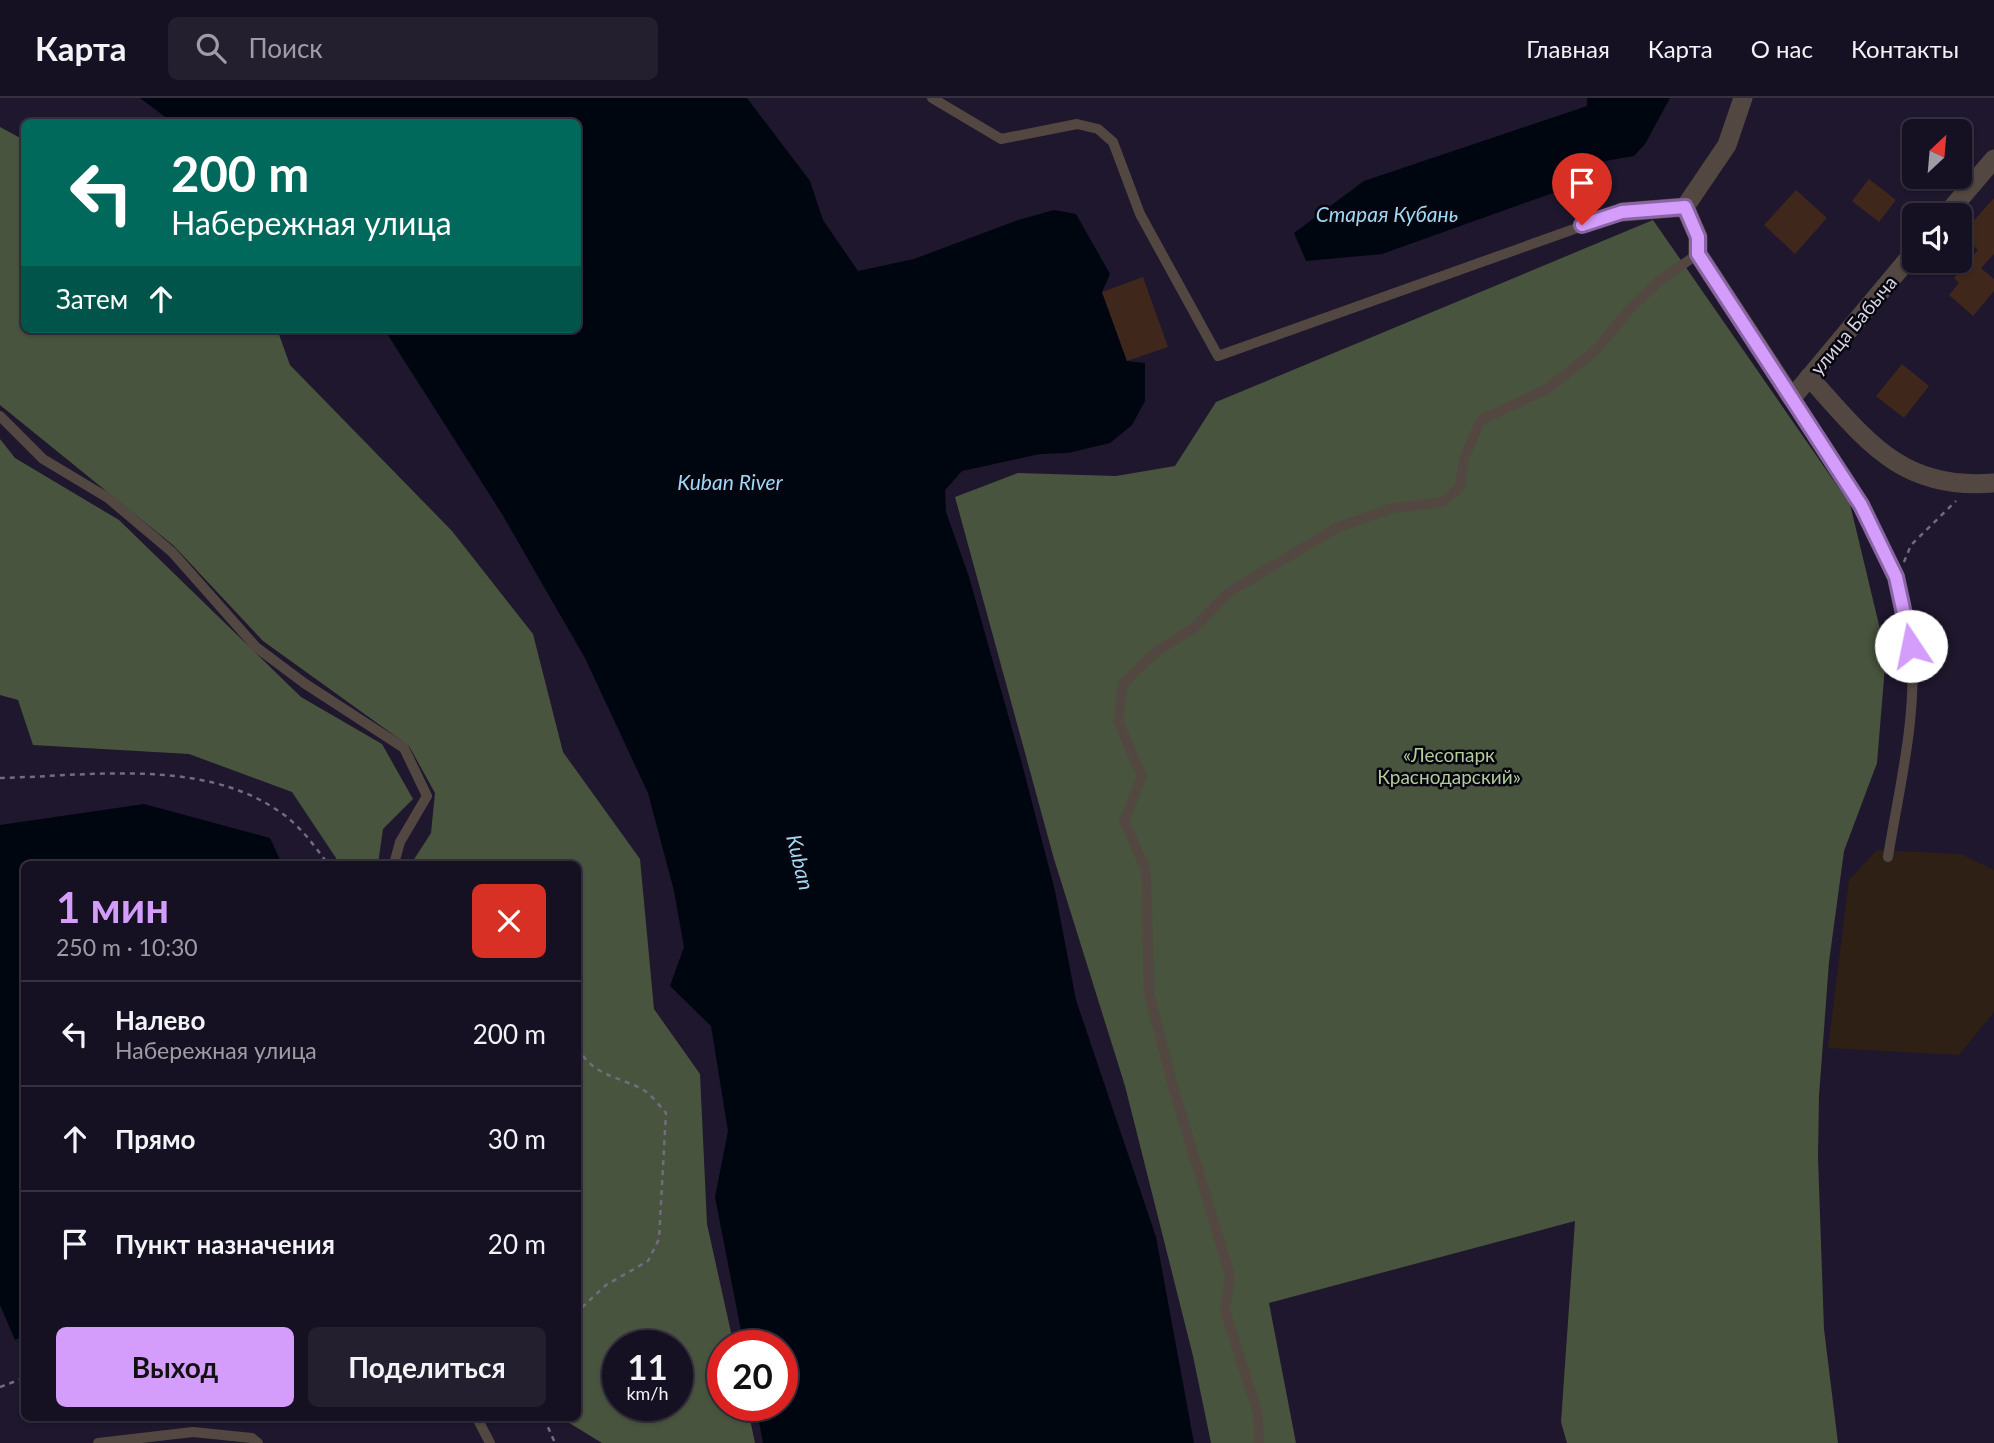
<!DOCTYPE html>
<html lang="ru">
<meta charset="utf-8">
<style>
body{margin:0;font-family:Lato,sans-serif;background:#231f2f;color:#f1f3f6;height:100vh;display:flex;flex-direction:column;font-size:26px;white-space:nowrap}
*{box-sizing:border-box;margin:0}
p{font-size:23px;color:#9e9da5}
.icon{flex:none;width:38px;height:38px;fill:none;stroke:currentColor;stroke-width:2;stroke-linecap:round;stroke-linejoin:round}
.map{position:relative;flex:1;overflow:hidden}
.sheet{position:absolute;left:21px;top:763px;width:560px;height:560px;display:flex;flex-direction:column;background:#161122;border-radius:10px;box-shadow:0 2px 5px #0004,0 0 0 2px #353140}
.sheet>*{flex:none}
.banner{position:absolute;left:21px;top:21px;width:560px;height:214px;border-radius:10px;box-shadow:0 2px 5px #0004,0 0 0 2px #353140;background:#00695c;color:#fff;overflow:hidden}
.needle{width:46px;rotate:26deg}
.buttons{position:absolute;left:1902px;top:21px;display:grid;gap:14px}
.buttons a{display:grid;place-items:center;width:70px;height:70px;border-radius:10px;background:#161122;box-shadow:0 2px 5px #0004,0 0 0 2px #353140;font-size:35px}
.speed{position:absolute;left:602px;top:1232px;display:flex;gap:14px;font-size:35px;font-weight:700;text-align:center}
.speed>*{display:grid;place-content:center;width:91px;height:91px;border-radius:50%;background:#161122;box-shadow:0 2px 5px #0004,0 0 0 2px #353140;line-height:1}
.speed small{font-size:18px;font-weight:400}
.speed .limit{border:10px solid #d22;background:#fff;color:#111}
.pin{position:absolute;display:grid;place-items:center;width:60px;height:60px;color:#fff;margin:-72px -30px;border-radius:50% 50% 50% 0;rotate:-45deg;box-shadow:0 0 7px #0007}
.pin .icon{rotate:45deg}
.me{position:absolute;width:77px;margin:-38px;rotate:349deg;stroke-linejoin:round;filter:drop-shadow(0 0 5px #0008)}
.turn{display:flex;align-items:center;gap:24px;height:147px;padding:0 35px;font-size:32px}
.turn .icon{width:91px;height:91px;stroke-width:2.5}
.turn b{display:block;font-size:49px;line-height:60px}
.then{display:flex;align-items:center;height:66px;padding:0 35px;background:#0003;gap:14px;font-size:26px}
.round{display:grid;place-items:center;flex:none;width:74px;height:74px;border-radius:10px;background:#231f2f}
.headline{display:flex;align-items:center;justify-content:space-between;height:119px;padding:0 35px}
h1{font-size:42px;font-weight:700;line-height:52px;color:#d49cfb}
.cta{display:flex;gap:14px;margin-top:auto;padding:14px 35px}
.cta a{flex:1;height:80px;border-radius:10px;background:#d49cfb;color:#111;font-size:28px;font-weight:700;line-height:80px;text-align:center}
.cta a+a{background:#231f2f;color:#f1f3f6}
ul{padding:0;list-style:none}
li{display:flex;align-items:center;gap:21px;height:105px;padding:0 35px;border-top:2px solid #353140}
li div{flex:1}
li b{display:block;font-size:26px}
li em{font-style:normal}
header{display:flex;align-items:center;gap:42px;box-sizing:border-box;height:98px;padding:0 35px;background:#161122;border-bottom:2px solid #353140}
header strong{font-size:33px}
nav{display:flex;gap:38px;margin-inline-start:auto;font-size:24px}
.search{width:490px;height:63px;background:#231f2f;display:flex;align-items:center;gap:18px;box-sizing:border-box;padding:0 24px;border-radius:10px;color:#9e9da5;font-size:26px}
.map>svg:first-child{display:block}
.industrial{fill:#2e2014}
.forest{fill:#48543d;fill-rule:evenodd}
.water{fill:#000610}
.building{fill:#40271c}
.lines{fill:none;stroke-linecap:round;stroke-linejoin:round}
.path{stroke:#716c7f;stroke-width:2.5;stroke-dasharray:5 5;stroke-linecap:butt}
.lane{stroke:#534841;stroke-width:10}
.street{stroke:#534841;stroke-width:19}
.route-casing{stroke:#8a65a3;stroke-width:18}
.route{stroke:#d49cfb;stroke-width:12}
.labels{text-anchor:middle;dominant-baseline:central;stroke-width:5;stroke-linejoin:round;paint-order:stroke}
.street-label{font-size:19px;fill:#d7d4e3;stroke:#07050e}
.park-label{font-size:19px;fill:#b3cc9b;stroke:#07050e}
.water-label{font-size:21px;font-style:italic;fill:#9fd8f5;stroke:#07050e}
</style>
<header>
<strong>Карта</strong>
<div class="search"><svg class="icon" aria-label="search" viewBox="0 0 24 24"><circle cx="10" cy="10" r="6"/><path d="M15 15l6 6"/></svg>Поиск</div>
<nav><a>Главная</a><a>Карта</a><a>О нас</a><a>Контакты</a></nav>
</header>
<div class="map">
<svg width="1994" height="1345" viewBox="0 0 1994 1345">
<rect width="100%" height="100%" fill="#1e172d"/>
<path class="industrial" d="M 1877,752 L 1961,756 L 1994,772 L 1994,914 L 1959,957 L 1828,950 L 1849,782 Z"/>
<path class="forest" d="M 0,29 L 24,42 L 24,231 L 277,231 L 290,267 L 452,433 L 533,536 L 563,654 L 640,761 L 654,911 L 700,976 L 707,1126 L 734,1248 L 723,1248 L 723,1307 L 747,1307 L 755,1345 L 602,1345 L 561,1320 L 578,1320 L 578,766 L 411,766 L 431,735 L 435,695 L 409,648 L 263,543 L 174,448 L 0,307 ZM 618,1248 L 677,1248 L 677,1307 L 618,1307 Z
M 1653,122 L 1850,406 L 1886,556 L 1877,665 L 1844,753 L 1829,864 L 1819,998 L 1818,1059 L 1824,1231 L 1838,1345 L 1567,1345 L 1561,1324 L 1575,1123 L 1269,1205 L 1296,1345 L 1211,1345 L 1193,1258 L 1125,988 L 1054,761 L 955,399 L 1018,375 L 1116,378 L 1175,368 L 1216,304 Z
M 0,341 L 15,360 L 119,422 L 301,599 L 382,646 L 413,701 L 383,731 L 378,766 L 340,766 L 292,694 L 189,656 L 33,647 L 18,602 L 0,597 Z"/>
<path class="water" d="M 140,0 L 747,0 L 810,83 L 823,122 L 858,173 L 914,161 L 1018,122 L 1054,112 L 1076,116 L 1110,176 L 1102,194 L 1127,263 L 1145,265 L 1145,303 L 1132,327 L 1110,345 L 1068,355 L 1040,356 L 962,373 L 945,392 L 946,414 L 969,479 L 1022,666 L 1055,793 L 1076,902 L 1156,1139 L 1194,1345 L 763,1345 L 756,1307 L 782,1307 L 782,1248 L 744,1248 L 715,1099 L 728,1033 L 711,928 L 670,888 L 684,849 L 674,793 L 648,695 L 585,560 L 502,416 L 384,231 L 578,231 L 578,24 L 172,24 Z
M 1587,0 L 1670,0 L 1645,46 L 1634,58 L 1605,63 L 1586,83 L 1382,156 L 1306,163 L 1294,135 L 1364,83 L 1587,8 Z
M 144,706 L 270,740 L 282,766 L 24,766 L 24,1238 L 15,1242 L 0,1207 L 0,727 Z"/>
<path class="building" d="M 1869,81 L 1896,102 L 1879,124 L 1852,103 Z
M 1796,92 L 1827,120 L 1795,156 L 1764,127 Z
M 1994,100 L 1994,156 L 1981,170 L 1994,181 L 1994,193 L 1973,218 L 1949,197 L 1959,185 L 1954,180 L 1978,152 L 1961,137 Z
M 1143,179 L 1168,249 L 1127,263 L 1102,194 Z
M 1902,266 L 1929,288 L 1904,320 L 1876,298 Z"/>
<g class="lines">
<path class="path" d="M 1904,464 L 1911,447 L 1956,403
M 0,680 C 89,678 200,660 277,712 C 299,726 313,746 328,766
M 578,949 C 591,977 617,978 642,991 C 651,996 659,1007 666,1015 L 659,1141 L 648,1163 L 606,1187 L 578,1213
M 0,1289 L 24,1280
M 544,1320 L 555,1345"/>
<path class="lane" d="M 932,0 L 1001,41 L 1077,26 L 1098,31 L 1113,44 L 1140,116 L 1218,258 L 1622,114
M 1792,300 C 1842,374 1903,455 1911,547 C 1918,617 1899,690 1888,759
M 0,318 L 43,361 L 108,400 L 172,454 L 256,549 L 304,585 L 404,650 L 427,698 L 400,744 L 394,766
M 477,1320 L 490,1345
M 98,1345 L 193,1334 L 252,1340 L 258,1345
M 1259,1345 L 1258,1316 L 1225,1213 L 1230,1177 L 1173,989 L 1149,895 L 1146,772 L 1124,723 L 1142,678 L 1118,623 L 1123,586 L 1157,553 L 1194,530 L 1229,494 L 1338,429 L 1393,410 L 1443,404 L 1460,389 L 1464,360 L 1481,322 L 1547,291 L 1596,252 L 1631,210 L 1659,183 L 1698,156"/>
<path class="street" d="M 1685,109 L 1698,139 L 1698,156 L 1792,300 L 1914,154
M 1622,114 L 1685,109 L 1727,47 L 1743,0
M 1946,117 L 1994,61
M 1809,279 C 1866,342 1901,393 1994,385"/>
</g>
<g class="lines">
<g class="route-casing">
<path id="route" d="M 1582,127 L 1622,114 L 1685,109 L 1698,139 L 1698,156 L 1861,407 L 1896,479 L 1911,548"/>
</g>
<use href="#route" class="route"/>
</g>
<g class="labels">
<g class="street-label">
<text transform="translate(1853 227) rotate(-50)">улица Бабыча</text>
</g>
<g class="park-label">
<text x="1449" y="656">«Лесопарк<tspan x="1449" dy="22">Краснодарский»</tspan></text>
</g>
<g class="water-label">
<text x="1387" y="115">Старая Кубань</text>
<text x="730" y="383">Kuban River</text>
<text transform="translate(801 764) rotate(76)">Kuban</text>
</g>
</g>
</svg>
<div class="buttons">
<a><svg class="needle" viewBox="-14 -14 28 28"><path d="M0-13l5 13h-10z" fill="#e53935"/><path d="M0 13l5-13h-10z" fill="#9e9da5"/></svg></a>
<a><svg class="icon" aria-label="sound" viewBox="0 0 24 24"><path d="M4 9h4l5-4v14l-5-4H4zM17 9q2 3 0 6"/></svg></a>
</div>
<div class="speed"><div>11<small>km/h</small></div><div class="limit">20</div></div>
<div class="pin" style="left:1582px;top:127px;background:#d93025"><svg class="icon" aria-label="arrive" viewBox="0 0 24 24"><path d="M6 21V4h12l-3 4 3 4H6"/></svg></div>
<svg class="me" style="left:1911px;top:548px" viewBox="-20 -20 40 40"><circle r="19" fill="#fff"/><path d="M0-13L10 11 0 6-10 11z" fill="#d49cfb"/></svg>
<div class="banner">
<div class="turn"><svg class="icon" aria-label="left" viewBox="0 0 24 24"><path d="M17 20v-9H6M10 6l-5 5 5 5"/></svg><div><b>200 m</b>Набережная улица</div></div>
<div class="then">Затем<svg class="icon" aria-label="ahead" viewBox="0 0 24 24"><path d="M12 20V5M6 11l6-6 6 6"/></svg></div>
</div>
<section class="sheet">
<div class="headline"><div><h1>1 мин</h1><p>250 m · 10:30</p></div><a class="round" style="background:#d93025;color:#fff"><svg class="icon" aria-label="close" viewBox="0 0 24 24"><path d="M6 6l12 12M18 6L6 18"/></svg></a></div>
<ul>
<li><svg class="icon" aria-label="left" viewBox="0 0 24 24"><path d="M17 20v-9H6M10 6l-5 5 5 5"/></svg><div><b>Налево</b><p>Набережная улица</p></div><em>200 m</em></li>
<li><svg class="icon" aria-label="ahead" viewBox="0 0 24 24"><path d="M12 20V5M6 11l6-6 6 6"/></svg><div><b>Прямо</b></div><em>30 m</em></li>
<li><svg class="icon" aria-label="arrive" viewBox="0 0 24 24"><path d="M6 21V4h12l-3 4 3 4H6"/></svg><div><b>Пункт назначения</b></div><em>20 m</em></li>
</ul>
<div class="cta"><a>Выход</a><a>Поделиться</a></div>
</section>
</div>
